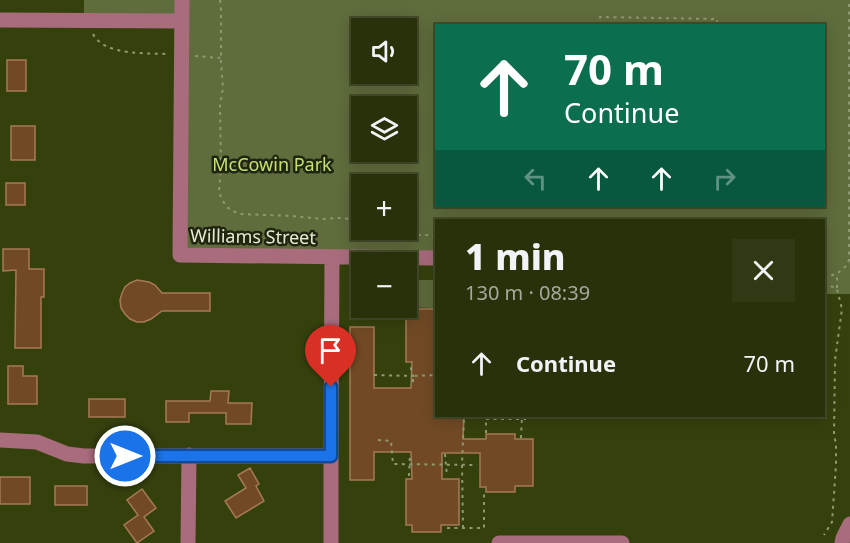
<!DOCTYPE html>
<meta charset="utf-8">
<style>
body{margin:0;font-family:"Noto Sans",sans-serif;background:#303913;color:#f1f3f6;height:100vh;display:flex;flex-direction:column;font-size:22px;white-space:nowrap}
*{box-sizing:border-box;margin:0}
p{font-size:20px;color:#a5a99c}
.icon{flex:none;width:33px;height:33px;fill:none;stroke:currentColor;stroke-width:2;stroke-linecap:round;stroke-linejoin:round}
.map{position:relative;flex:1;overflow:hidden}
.drawer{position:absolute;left:435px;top:219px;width:390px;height:198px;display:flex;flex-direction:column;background:#28310a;border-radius:0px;box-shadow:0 3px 15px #0003,0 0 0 2px #444c2b}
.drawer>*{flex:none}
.banner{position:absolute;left:435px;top:24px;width:390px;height:183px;border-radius:0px;box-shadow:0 3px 15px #0003,0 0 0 2px #444c2b;background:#0b6e4f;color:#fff;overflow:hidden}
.buttons{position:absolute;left:351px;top:18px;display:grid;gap:12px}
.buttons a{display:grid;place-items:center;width:66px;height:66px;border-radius:0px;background:#28310a;box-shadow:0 3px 15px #0003,0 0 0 2px #444c2b;font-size:30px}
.pin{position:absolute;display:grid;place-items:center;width:51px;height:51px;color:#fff;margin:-62px -26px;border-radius:50% 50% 50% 0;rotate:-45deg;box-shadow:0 0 6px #0007}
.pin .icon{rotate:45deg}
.me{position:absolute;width:66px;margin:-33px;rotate:90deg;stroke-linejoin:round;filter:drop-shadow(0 0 4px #0008)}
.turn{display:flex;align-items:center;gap:21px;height:126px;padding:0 30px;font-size:27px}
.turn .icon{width:78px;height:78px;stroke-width:2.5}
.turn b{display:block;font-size:42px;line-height:51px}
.lanes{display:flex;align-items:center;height:57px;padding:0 30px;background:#0003;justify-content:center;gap:30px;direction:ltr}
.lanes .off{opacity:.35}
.round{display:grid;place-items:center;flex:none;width:63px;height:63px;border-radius:0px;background:#303913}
.overview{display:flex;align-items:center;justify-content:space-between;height:102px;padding:0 30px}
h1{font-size:36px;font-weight:800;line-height:45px}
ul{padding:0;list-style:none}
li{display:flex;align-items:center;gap:18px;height:84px;padding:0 30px}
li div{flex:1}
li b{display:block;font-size:22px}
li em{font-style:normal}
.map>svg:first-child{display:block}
.green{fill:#5f6c3c;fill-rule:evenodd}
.building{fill:#714a25;stroke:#a57a55;stroke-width:1.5}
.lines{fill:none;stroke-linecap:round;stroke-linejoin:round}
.path{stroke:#8f9971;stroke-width:2;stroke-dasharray:3 4.5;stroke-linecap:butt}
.minor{stroke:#a86c7d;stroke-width:15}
.route-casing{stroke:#114b97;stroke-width:15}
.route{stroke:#1a73e8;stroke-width:10}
.labels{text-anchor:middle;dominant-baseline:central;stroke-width:5;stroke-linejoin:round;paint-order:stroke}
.park-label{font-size:18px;fill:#c4e16f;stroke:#202510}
.street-label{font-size:18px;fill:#e4edd1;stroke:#202510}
</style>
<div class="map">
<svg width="850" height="543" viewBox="0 0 850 543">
<rect width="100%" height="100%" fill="#35410d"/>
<path class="green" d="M 84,0 L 850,0 L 850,294 L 824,294 L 824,220 L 436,220 L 436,258 L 180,255 L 182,22 L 84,21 ZM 436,26 L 824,26 L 824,206 L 436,206 ZM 362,28 L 406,28 L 406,74 L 362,74 ZM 362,106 L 406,106 L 406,152 L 362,152 ZM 362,184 L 406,184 L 406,230 L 362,230 Z
M 407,280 L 433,280 L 433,308 L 407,307 Z"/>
<path class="building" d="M 7,60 L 26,60 L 26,91 L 7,91 Z
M 11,126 L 35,126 L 35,160 L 11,160 Z
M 6,183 L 25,183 L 25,205 L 6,205 Z
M 3,249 L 29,249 L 29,269 L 44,269 L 44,297 L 41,297 L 41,348 L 15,348 L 16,270 L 3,271 Z
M 137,280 L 149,282 L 155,285 L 162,293 L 210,293 L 210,311 L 162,311 L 151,319 L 144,322 L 137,322 L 130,319 L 125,314 L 121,308 L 120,300 L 122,293 L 125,287 L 130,283 Z
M 412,309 L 436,309 L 436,416 L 464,416 L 463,439 L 486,439 L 486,434 L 515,434 L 515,439 L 533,439 L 533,486 L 515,486 L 515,492 L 486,492 L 486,487 L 480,487 L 480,453 L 442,453 L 442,479 L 459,479 L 459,525 L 441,525 L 441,532 L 412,532 L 412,525 L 406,525 L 406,479 L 412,479 L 411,452 L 374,452 L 374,480 L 350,480 L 350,327 L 374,327 L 374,388 L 411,388 L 412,362 L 406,362 L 406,315 L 412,315 Z
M 8,366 L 23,366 L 23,376 L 37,376 L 37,404 L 8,404 Z
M 211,391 L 229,391 L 228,403 L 252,403 L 251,424 L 226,424 L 226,413 L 189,413 L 189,422 L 166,422 L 166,401 L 210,401 Z
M 89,399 L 125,399 L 125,417 L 89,417 Z
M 250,468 L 259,484 L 256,486 L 264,501 L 236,518 L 225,501 L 246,488 L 238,475 Z
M 0,477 L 30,477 L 30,504 L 0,504 Z
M 55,486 L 87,486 L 87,505 L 55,505 Z
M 142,489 L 156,508 L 144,517 L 154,531 L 137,543 L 124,525 L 138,515 L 127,500 Z"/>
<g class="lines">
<path class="path" d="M 220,0 L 221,7 L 221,62 L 223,88 L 220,106 L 221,166 L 219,192 L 222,200 L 228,208 L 239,214 L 292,216 L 322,219 L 339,218 L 351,219 L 362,223
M 600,26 L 600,17 L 717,19 L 717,26
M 93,34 C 104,56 148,53 168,54
M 195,56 L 221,58
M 374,230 L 383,235 L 436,235
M 824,278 C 836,274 844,272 849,260 L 849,0
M 824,283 L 837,289 L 842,309 L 835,360 L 834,435 L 836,444 L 836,465 L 832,522 L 824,535
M 837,288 L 837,273
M 374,375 L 413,376 L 410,365
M 413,382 L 413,376 L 436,375
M 486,419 L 526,419
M 486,433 L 486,416
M 521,438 L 522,416
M 378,440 L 391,441 L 393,464 L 477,465
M 445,454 L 447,476
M 409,476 L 410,455
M 447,528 L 484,528 L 484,492
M 463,528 L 462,464 L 464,416"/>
<path class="minor" d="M 182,0 L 180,255 L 436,258
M 0,20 L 182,21
M 0,440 L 37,442 L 67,454 L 84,456 L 331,456 L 332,257
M 188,543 L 189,455
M 331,543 L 331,456
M 499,543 L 622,543
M 842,543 L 843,538 L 850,524"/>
</g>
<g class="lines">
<g class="route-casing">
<path id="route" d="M 125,456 L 331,456 L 331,387"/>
</g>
<use href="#route" class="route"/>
</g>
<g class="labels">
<g class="park-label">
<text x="272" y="164">McCowin Park</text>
</g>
<g class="street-label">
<text transform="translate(253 236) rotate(1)">Williams Street</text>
</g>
</g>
</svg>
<div class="buttons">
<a><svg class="icon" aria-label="sound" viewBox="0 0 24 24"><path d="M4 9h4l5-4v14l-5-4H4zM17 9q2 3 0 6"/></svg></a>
<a><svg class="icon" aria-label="layers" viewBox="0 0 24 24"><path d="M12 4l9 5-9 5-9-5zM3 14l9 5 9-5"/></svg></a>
<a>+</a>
<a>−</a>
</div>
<div class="pin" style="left:331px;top:387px;background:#d93025"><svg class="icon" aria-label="arrive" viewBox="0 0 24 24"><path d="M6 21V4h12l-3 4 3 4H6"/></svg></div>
<svg class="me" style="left:125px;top:456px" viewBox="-20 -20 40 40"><circle r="17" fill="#1a73e8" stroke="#fff" stroke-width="3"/><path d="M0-11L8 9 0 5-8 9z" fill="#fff"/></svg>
<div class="banner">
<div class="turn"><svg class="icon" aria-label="ahead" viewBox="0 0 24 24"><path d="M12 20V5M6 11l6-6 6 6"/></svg><div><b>70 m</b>Continue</div></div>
<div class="lanes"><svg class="icon off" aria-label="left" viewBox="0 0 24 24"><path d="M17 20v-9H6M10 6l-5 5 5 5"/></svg><svg class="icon" aria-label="ahead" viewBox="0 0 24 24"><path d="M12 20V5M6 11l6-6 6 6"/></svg><svg class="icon" aria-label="ahead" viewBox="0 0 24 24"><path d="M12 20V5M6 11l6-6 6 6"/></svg><svg class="icon off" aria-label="right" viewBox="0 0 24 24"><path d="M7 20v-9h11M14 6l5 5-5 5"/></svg></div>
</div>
<section class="drawer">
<div class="overview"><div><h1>1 min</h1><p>130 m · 08:39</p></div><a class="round"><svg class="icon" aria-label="close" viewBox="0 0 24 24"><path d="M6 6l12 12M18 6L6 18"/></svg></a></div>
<ul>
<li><svg class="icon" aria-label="ahead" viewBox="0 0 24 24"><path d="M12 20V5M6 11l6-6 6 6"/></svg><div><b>Continue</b></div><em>70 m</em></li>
</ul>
</section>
</div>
